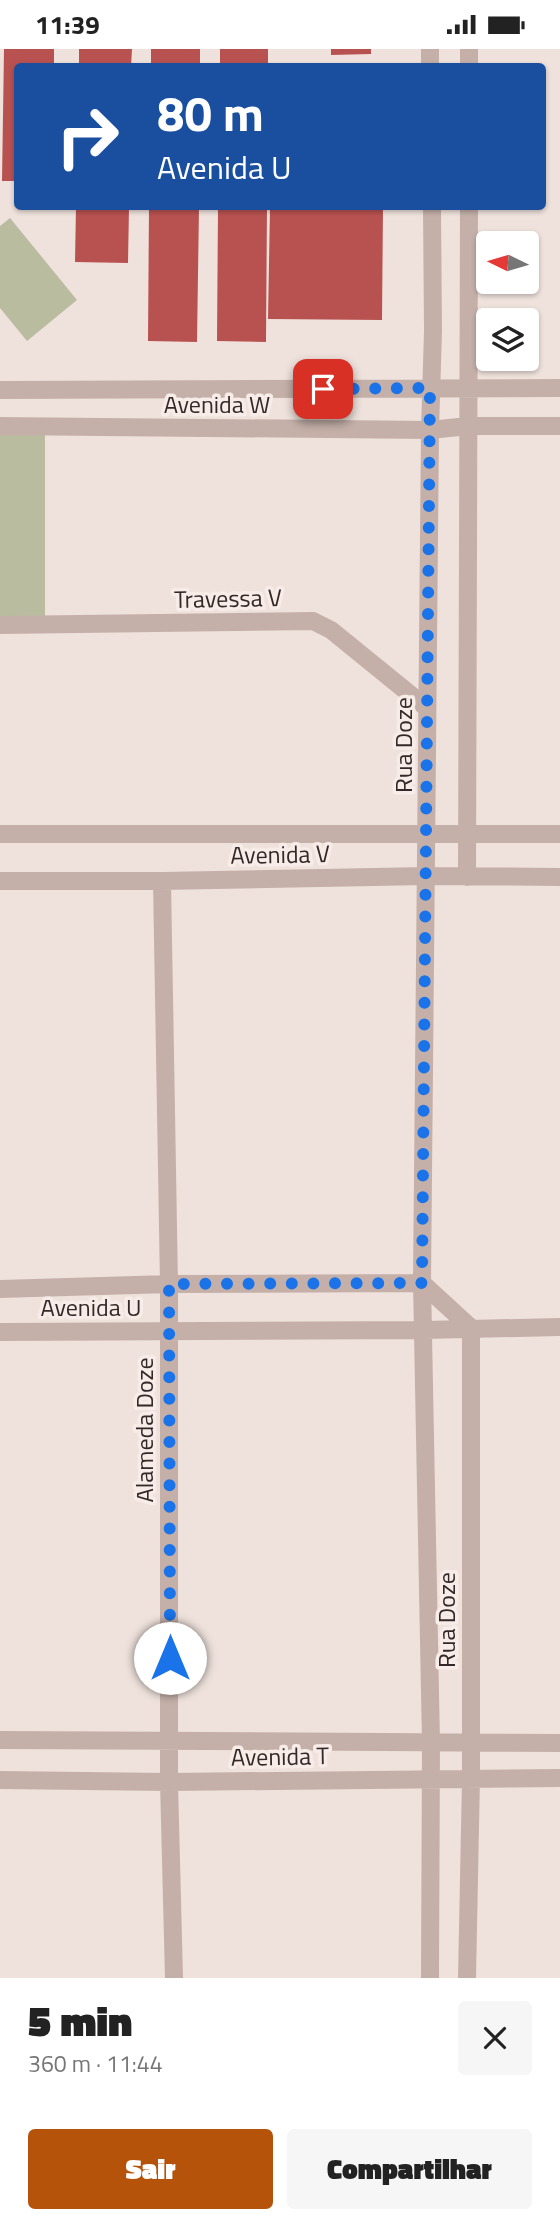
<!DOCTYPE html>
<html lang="pt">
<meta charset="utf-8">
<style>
body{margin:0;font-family:"Titillium Web",sans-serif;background:#f6f6f6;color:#222;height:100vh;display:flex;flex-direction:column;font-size:26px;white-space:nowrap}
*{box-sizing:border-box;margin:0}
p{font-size:23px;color:#767676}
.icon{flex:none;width:38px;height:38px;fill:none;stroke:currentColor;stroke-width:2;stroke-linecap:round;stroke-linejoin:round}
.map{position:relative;height:1929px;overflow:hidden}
.drawer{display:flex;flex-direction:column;background:#fff;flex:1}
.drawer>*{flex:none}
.guide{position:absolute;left:14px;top:14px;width:532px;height:147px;border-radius:7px;box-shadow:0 2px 5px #0004;background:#1a4fa0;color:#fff;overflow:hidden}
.needle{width:46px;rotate:275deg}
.controls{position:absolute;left:476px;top:182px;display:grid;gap:14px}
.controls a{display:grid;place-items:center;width:63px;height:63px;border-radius:7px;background:#fff;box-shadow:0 2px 5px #0004;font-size:35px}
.pin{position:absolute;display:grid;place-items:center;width:60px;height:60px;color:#fff;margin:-30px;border-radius:14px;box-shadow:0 4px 10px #0006}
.me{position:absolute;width:77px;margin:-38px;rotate:0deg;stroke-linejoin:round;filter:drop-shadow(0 0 5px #0008)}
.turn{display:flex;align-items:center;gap:24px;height:147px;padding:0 28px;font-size:32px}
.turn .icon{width:91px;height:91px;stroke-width:2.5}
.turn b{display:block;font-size:49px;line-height:60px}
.round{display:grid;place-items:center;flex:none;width:74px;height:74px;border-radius:7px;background:#f6f6f6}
.summary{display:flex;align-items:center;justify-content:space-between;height:119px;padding:0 28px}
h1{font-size:42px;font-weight:800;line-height:52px}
.primary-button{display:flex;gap:14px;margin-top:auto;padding:14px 28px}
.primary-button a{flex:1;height:80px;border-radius:7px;background:#b45309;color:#fff;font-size:28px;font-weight:800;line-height:80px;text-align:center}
.primary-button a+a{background:#f6f6f6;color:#222}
.status{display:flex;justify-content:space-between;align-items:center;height:49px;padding:0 35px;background:#fff;direction:ltr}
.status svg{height:19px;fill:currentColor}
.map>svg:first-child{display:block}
.green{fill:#b9bc9e}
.building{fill:#b85251}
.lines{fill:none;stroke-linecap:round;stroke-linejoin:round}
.street{stroke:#c5b0a9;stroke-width:18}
.route{stroke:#1a73e8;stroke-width:12;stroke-dasharray:0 21.6}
.labels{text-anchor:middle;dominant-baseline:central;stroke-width:7;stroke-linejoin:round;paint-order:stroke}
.street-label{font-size:24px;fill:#342928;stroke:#f7ece8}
</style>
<div class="status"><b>11:39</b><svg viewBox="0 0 49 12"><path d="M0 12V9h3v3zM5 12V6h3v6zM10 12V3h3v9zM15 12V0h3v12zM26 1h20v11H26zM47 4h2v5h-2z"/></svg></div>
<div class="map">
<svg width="560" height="1929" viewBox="0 0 560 1929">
<rect width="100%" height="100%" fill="#efe2dc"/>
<path class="green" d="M 10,169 L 77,251 L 27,292 L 0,259 L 0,177 Z
M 0,378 L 45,379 L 45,576 L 0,576 Z"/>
<path class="building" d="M 4,0 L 54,0 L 54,18 L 18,18 L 18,132 L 2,132 Z
M 79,0 L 132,0 L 131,18 L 79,18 Z
M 151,0 L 200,0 L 200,18 L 151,18 Z
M 220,0 L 268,0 L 268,18 L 220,18 Z
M 331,0 L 371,0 L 371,5 L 331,6 Z
M 76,158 L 129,158 L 128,214 L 75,213 Z
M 149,158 L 199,158 L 197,293 L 148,292 Z
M 218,158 L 267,158 L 266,293 L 217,292 Z
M 270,158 L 383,158 L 382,271 L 268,270 Z"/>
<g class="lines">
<path class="street" d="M 430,0 L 430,18
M 469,18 L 469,0
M 0,341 L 560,339
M 0,377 L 430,381 L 468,377 L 560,377
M 0,576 L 313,572 L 331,581 L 427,659
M 0,785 L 560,785
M 467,828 L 469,158
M 0,832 L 162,832 L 427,827 L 560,828
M 162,832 L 169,1235 L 169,1733 L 174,1929
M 0,1240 L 169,1235 L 422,1234 L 471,1279 L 471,1729 L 467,1929
M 0,1283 L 424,1281 L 560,1278
M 0,1691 L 560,1694
M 0,1731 L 169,1733 L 560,1729
M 430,1929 L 431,1694 L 422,1234 L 430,381 L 433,282 L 432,158"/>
</g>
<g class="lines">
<path class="route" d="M 170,1609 L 169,1235 L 422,1234 L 430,339 L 323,340"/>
</g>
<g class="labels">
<g class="street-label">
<text x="217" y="355">Avenida W</text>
<text transform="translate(228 549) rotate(-1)">Travessa V</text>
<text transform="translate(403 696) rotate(-90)">Rua Doze</text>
<text transform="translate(280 805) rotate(-1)">Avenida V</text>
<text x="91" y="1258">Avenida U</text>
<text transform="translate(144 1381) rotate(-90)">Alameda Doze</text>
<text transform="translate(446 1571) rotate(-90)">Rua Doze</text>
<text transform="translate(280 1707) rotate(-1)">Avenida T</text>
</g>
</g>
</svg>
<div class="controls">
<a><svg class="needle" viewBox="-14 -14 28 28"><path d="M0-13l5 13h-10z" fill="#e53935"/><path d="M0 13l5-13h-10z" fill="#767676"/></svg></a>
<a><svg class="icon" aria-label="layers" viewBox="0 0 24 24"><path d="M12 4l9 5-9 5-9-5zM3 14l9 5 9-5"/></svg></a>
</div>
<div class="pin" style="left:323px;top:340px;background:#d93025"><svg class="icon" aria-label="arrive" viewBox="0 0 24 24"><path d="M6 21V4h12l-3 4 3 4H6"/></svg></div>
<svg class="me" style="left:170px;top:1609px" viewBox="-20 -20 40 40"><circle r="19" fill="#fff"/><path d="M0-13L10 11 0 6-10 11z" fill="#1a73e8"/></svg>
<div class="guide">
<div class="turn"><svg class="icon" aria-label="right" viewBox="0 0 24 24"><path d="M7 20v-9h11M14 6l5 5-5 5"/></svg><div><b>80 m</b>Avenida U</div></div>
</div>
</div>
<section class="drawer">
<div class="summary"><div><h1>5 min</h1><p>360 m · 11:44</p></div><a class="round"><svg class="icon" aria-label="close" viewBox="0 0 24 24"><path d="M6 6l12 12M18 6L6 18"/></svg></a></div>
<div class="primary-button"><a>Sair</a><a>Compartilhar</a></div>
</section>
